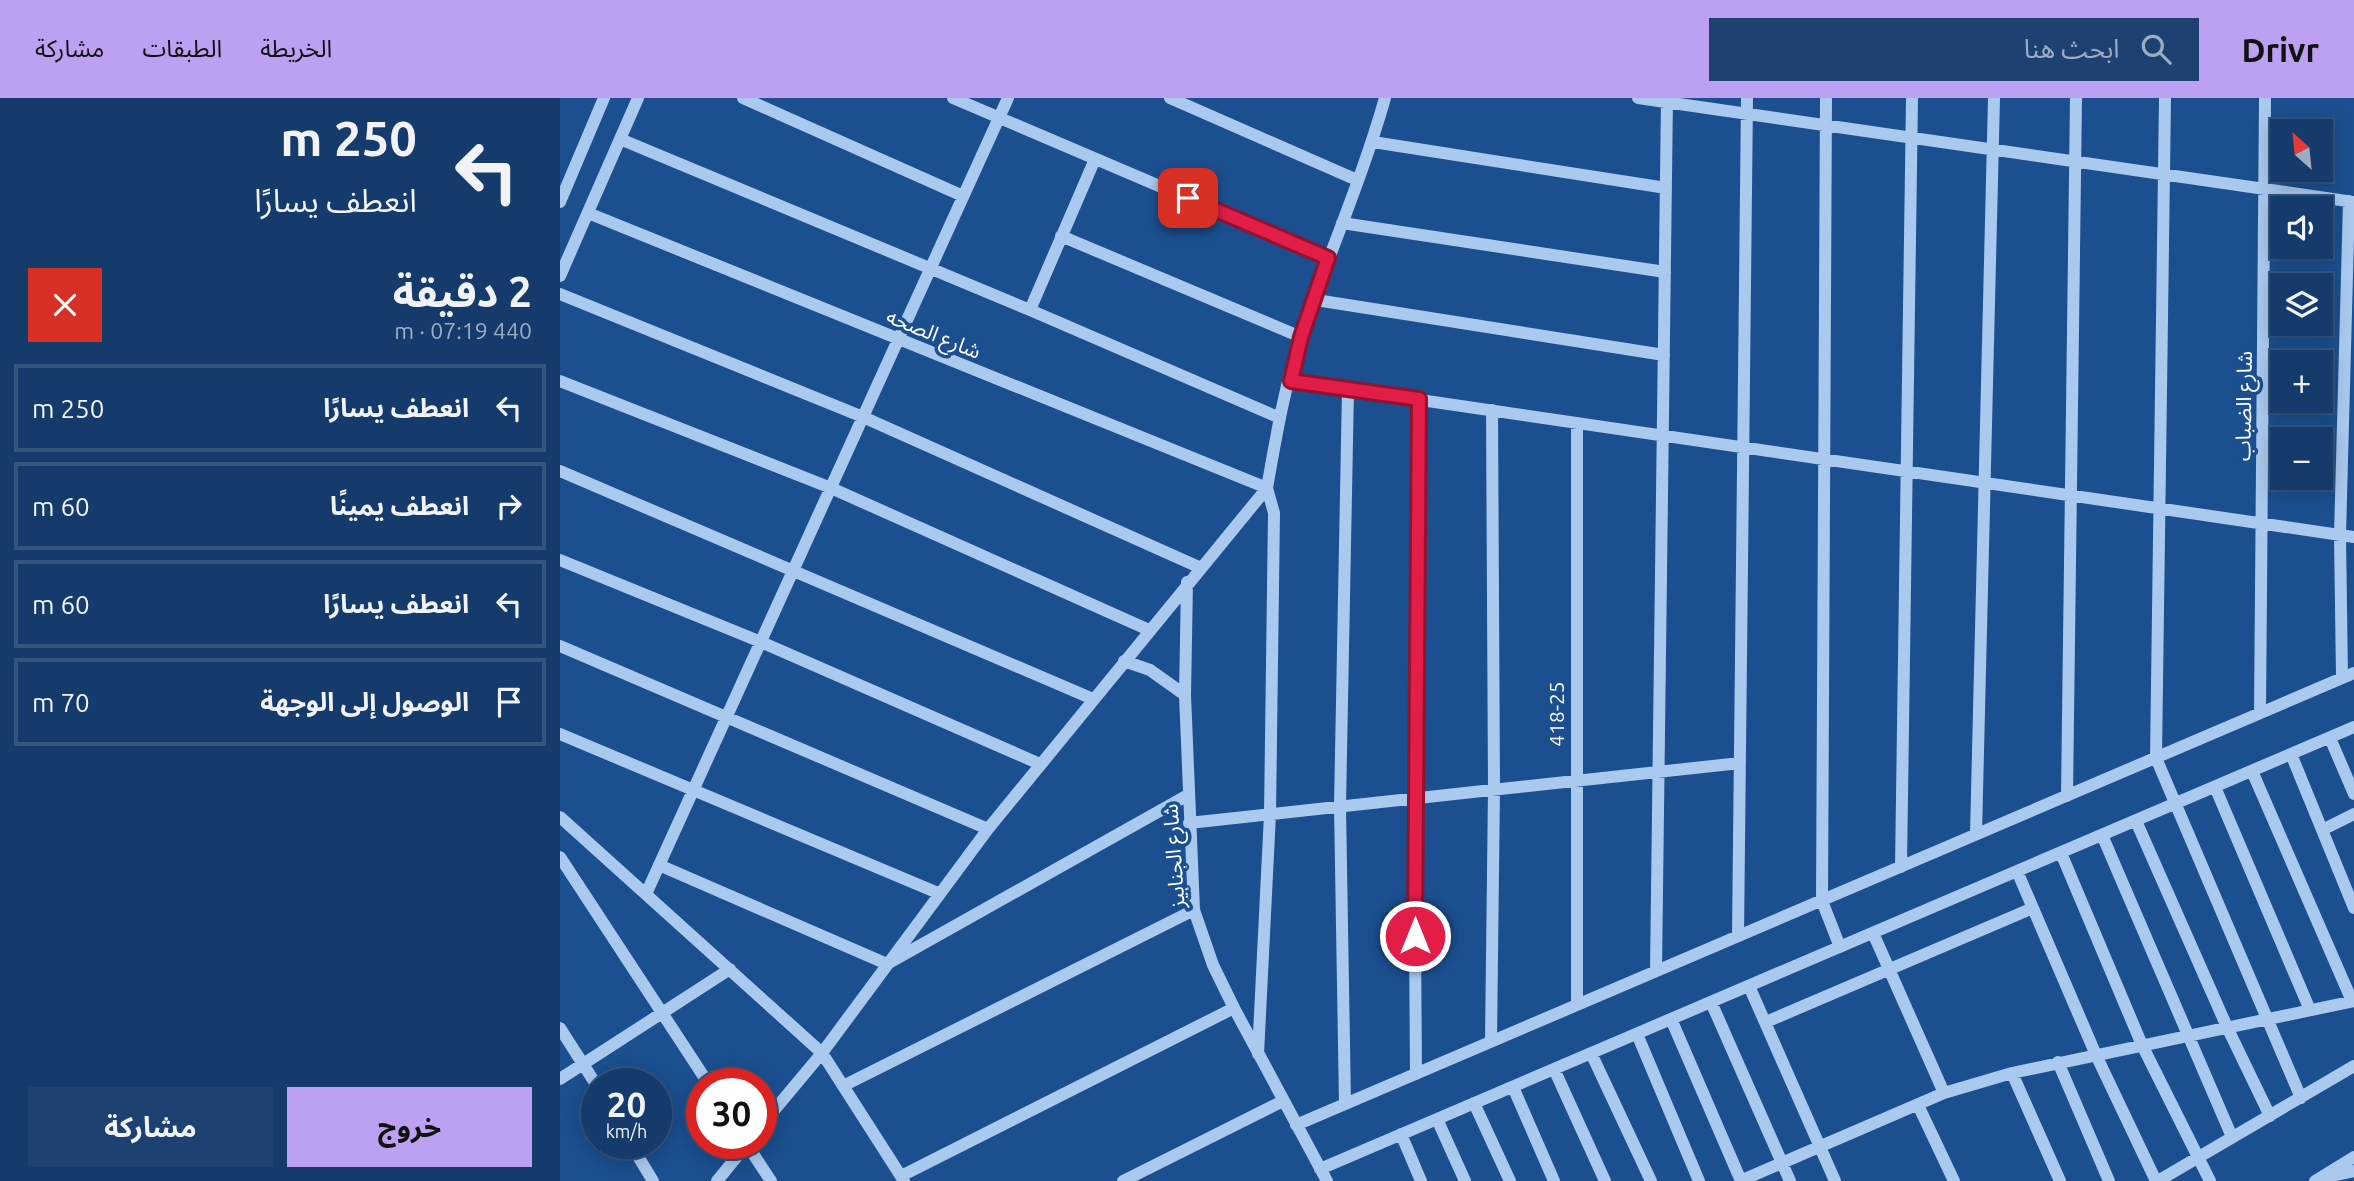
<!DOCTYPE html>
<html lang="ar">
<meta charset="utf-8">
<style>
body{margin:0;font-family:Ubuntu,"Noto Sans Arabic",sans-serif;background:#1d4271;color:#f1f3f6;direction:rtl;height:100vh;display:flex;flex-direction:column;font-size:26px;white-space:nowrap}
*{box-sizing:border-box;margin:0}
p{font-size:23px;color:#9dadc1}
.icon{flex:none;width:38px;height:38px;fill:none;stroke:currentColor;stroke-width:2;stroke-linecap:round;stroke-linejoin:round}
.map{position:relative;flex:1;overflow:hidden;direction:ltr}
.drawer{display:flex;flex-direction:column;background:#143b6b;width:560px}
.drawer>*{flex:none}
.banner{background:#143b6b;color:#f1f3f6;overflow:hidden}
.needle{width:46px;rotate:333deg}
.fabs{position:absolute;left:1710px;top:21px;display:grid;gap:14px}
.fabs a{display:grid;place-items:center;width:63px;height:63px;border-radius:0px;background:#143b6b;box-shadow:0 4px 18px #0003,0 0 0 2px #33557e;font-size:35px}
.speed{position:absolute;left:21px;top:970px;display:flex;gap:14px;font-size:35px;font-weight:700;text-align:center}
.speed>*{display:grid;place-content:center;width:91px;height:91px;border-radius:50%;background:#143b6b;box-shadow:0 4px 18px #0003,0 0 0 2px #33557e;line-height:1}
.speed small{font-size:18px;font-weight:400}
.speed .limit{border:10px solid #d22;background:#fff;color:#111}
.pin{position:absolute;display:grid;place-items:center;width:60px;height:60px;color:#fff;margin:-30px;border-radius:14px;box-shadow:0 4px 10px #0006}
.me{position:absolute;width:77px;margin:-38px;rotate:0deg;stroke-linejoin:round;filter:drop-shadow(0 0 5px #0008)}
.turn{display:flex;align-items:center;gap:24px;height:147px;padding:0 28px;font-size:32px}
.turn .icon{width:91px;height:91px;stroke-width:2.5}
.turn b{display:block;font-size:49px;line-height:60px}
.round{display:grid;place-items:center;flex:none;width:74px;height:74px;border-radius:0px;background:#1d4271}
.overview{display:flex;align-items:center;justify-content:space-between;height:119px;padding:0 28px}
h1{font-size:42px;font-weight:700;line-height:52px}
.button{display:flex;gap:14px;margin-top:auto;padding:14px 28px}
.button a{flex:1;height:80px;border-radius:0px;background:#bca0f2;color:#111;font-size:28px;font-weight:700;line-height:80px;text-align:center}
.button a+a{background:#1d4271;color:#f1f3f6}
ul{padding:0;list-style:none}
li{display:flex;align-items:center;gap:21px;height:88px;margin:0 14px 10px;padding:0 14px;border:4px solid #33557e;border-radius:0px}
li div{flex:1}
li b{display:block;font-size:26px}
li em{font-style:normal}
header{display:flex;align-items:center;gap:42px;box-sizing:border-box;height:98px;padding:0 35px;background:#bca0f2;color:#111}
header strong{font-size:33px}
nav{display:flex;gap:38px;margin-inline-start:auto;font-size:24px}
.search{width:490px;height:63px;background:#1d4271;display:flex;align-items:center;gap:18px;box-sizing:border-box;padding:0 24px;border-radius:0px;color:#9dadc1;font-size:26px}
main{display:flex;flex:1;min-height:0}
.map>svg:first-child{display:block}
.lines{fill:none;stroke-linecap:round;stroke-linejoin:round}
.minor{stroke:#a9c9ee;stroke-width:12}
.route-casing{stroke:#92132f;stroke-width:18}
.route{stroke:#e11d48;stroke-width:12}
.labels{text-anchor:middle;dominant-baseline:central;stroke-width:7;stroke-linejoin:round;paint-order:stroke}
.street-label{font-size:21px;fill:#fff;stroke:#1b4f8f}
</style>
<header>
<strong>Drivr</strong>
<div class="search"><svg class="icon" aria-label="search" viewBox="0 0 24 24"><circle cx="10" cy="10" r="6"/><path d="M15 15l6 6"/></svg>ابحث هنا</div>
<nav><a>الخريطة</a><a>الطبقات</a><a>مشاركة</a></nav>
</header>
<main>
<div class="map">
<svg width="1794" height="1083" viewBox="0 0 1794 1083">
<rect width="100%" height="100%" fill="#1b4f8f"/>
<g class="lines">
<path class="minor" d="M 183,0 L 403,98
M 393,0 L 768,160
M 610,0 L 797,82
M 1078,0 L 1794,104
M 1266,0 L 1262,803 L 1280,849
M 1605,0 L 1596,660 L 1741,1000
M 60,41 L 470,212 L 720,320
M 813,44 L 1106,90
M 0,104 L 44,0
M 28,115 L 707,390 L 714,415 L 710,716 L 698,956
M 782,125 L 1105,174
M 501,138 L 741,239
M 0,178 L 78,0
M 0,196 L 303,319 L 641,470
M 756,202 L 1104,257
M 470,212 L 535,61
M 0,283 L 271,390 L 589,532
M 731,283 L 1794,439
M 0,373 L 533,601
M 0,462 L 201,544 L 480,666
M 627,484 L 625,597 L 634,812 L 653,867 L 674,910 L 767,1083
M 0,548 L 428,731
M 564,563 L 590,572 L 625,597
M 1782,580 L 1780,437 L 1789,103
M 1700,615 L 1705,0
M 0,636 L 378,795
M 1770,640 L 1794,696
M 1731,656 L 1794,810
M 1692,673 L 1792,903
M 1655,689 L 1750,912
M 1507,698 L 1516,0
M 0,719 L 262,955 L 344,1083
M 1576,723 L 1667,929 L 1710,1018
M 629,725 L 1180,665
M 1762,732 L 1794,716
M 1416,736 L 1434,0
M 1542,737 L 1672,1039
M 1501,755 L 1582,947 L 1650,1083
M 0,759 L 148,985
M 99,767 L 327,866 L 628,697
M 1341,769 L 1352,0
M 1457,773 L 1536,957 L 1596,1083
M 86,796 L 448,0
M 1313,835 L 1384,995
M 1178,838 L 1187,0
M 1096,873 L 1107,0
M 1189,888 L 1275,1083
M 1151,904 L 1230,1083
M 1017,907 L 1017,325
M 1111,921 L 1181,1083
M 1206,924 L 1473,810
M 0,930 L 37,988
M 1077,936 L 1139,1083
M 931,943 L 934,691 L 932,312
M 1031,955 L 1091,1083
M 1498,964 L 1549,1083
M 994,971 L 1045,1083
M 1452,975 L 1500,1083
M 856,976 L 854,700 L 859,301
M 0,981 L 170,871
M 283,988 L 634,812
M 953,989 L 994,1083
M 914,1005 L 950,1083
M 785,1006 L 780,708 L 788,291
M 1358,1007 L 1394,1083
M 877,1021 L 905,1083
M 736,1027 L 1794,575
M 201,1028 L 262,955 L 428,731 L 707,390 C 716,339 725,286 741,238 C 768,158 802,81 825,0
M 841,1036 L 861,1083
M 70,1045 L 93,1083
M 186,1045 L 211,1083
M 760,1071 L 1794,629
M 341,1078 L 674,910
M 1771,1078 L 1794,1073
M 157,1083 L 188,1045
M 563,1083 L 723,1003
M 1180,1083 L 1384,995 L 1452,975 L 1794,903
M 1598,1083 L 1794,968
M 1755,1083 L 1794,1059"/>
</g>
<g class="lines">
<g class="route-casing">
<path id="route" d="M 628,100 L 768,160 L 741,239 L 731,283 L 859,301 L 855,838"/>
</g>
<use href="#route" class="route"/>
</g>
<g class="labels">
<g class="street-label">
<text transform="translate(374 235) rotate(22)">شارع الصحه</text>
<text transform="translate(1683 308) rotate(-89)">شارع الضباب</text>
<text transform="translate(996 616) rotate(-90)">418-25</text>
<text transform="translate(613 758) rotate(-94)">شارع الجنابيز</text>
</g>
</g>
</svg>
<div class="fabs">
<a><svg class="needle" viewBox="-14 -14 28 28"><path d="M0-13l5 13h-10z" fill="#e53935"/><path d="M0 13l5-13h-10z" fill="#9dadc1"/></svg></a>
<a><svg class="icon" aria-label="sound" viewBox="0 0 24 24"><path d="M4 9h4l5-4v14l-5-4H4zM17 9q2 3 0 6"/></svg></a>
<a><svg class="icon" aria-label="layers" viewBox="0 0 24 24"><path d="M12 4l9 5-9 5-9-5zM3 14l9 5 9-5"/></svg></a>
<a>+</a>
<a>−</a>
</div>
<div class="speed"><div>20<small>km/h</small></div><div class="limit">30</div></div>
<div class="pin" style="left:628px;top:100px;background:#d93025"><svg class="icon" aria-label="arrive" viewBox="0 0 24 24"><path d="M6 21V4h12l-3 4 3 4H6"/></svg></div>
<svg class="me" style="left:855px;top:838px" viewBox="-20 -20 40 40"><circle r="17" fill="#e11d48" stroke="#fff" stroke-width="3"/><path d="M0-11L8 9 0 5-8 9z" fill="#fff"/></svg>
</div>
<section class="drawer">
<div class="banner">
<div class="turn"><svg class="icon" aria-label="left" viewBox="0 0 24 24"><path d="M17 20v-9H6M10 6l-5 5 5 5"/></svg><div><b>250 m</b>انعطف يسارًا</div></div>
</div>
<div class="overview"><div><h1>2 دقيقة</h1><p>440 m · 07:19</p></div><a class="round" style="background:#d93025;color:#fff"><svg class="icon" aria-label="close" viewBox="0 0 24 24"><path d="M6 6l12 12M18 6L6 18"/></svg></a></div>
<ul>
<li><svg class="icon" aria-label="left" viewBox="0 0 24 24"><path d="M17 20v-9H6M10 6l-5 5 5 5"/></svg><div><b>انعطف يسارًا</b></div><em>250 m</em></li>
<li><svg class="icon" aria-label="right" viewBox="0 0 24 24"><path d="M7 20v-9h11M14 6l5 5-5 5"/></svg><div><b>انعطف يمينًا</b></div><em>60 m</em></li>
<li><svg class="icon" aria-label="left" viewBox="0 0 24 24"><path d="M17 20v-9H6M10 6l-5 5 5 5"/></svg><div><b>انعطف يسارًا</b></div><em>60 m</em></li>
<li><svg class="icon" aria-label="arrive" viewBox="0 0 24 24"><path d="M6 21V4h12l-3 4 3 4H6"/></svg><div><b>الوصول إلى الوجهة</b></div><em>70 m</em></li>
</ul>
<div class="button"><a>خروج</a><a>مشاركة</a></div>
</section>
</main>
